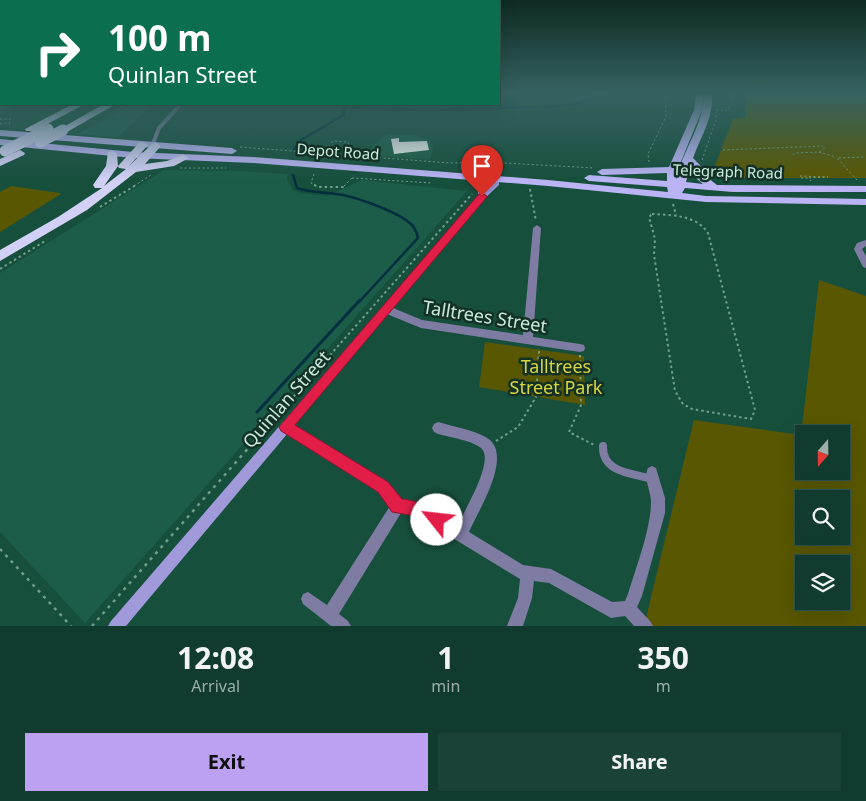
<!DOCTYPE html>
<style>
body{margin:0;font-family:"Noto Sans",sans-serif;background:#1a4236;color:#f1f3f6;height:100vh;display:flex;flex-direction:column;font-size:19px;white-space:nowrap}
*{box-sizing:border-box;margin:0}
p{font-size:16px;color:#9cadaa}
.icon{flex:none;width:28px;height:28px;fill:none;stroke:currentColor;stroke-width:2;stroke-linecap:round;stroke-linejoin:round}
.map{position:relative;height:626px;overflow:hidden}
.sheet{display:flex;flex-direction:column;background:#113b2e;flex:1}
.sheet>*{flex:none}
.banner{position:absolute;left:0px;top:0px;width:500px;height:105px;box-shadow:0 5px 20px #0002,0 0 0 1px #30554a;background:#0b6e4f;color:#fff;overflow:hidden}
.needle{width:32px;rotate:200deg}
.tools{position:absolute;left:795px;top:425px;display:grid;gap:10px}
.tools a{display:grid;place-items:center;width:55px;height:55px;border-radius:0px;background:#113b2e;box-shadow:0 5px 20px #0002,0 0 0 1px #30554a;font-size:25px}
.pin{position:absolute;display:grid;place-items:center;width:42px;height:42px;color:#fff;margin:-51px -21px;border-radius:50% 50% 50% 0;rotate:-45deg;box-shadow:0 0 5px #0007}
.pin .icon{rotate:45deg}
.me{position:absolute;width:55px;margin:-28px;rotate:299deg;stroke-linejoin:round;filter:drop-shadow(0 0 4px #0008)}
.turn{display:flex;align-items:center;gap:18px;height:105px;padding:0 25px;font-size:22px}
.turn .icon{width:65px;height:65px;stroke-width:2.5}
.turn b{display:block;font-size:35px;line-height:42px}
.eta{display:flex;justify-content:space-evenly;align-items:center;height:85px;text-align:center}
.eta b{font-size:30px;font-weight:700;line-height:35px}
.cta{display:flex;gap:10px;margin-top:auto;padding:10px 25px}
.cta a{flex:1;height:58px;border-radius:0px;background:#bca0f2;color:#111;font-size:20px;font-weight:700;line-height:58px;text-align:center}
.cta a+a{background:#1a4236;color:#f1f3f6}
.map>svg:first-child{display:block}
.built{fill:#1c5d49}
.green{fill:#595701;fill-rule:evenodd}
.lines{fill:none;stroke-linecap:round;stroke-linejoin:round}
.stream-far1{stroke:#022f3f;stroke-width:2.5}
.stream{stroke:#022f3f;stroke-width:3}
.building{fill:#f2f2f2}
.path-far2{stroke:#709e8d;stroke-width:1;stroke-dasharray:2 2.5;stroke-linecap:butt}
.path-far1{stroke:#709e8d;stroke-width:2;stroke-dasharray:2.5 3;stroke-linecap:butt}
.path{stroke:#709e8d;stroke-width:2.5;stroke-dasharray:3 5;stroke-linecap:butt}
.lane-far1{stroke:#7f7ca4;stroke-width:4}
.lane{stroke:#7f7ca4;stroke-width:8}
.street{fill:#7f7ca4;fill-rule:evenodd}
.secondary{fill:#a09ada;fill-rule:evenodd}
.primary{fill:#bab4f5;fill-rule:evenodd}
.highway{fill:#d2d0f7;fill-rule:evenodd}
.highway-bridge{stroke:#d2d0f7;stroke-width:11}
.route{fill:#e11d48;stroke:#92132f}
.labels{text-anchor:middle;dominant-baseline:central;stroke-width:5;stroke-linejoin:round;paint-order:stroke}
.far-street-label{font-size:15px;fill:#c9ecdd;stroke:#133126}
.street-label{font-size:18px;fill:#c9ecdd;stroke:#133126}
.park-label{font-size:18px;fill:#d9d63d;stroke:#133126}
</style>
<div class="map">
<svg width="866" height="626" viewBox="0 0 866 626">
<rect width="100%" height="100%" fill="#174f3d"/>
<path class="built" d="M 132,104 L 152,104 L 118,137 L 78,134 Z
M 387,135 L 414,135 L 430,140 L 433,146 L 430,160 L 364,155 L 381,138 Z
M 164,170 L 240,171 L 288,174 L 287,179 L 293,190 L 299,193 L 328,196 L 361,180 L 467,191 L 85,623 L 0,532 L 0,273 Z"/>
<path class="green" d="M 746,93 L 866,93 L 866,178 L 716,178 L 711,176 L 733,119 L 745,117 Z
M 11,186 L 59,193 L 61,194 L 0,232 L 0,192 Z
M 819,280 L 866,296 L 866,626 L 644,626 L 694,420 L 801,435 ZM 804,434 L 841,434 L 841,471 L 804,471 ZM 804,499 L 841,499 L 841,536 L 804,536 ZM 804,564 L 841,564 L 841,601 L 804,601 Z
M 485,342 L 584,356 L 585,405 L 479,387 Z"/>
<g class="lines">
<path class="stream-far1" d="M 338,104 L 360,108 L 427,110 L 540,107 L 576,104 L 609,93
M 294,149 L 301,140 L 344,115 L 345,106
M 293,175 L 297,188 C 312,193 328,192 343,195 C 361,199 398,212 411,224 C 415,228 417,233 418,238 L 359,302"/>
<path class="stream" d="M 257,412 L 360,300"/>
</g>
<path class="building" d="M 399,138 L 399,142 L 427,141 L 429,150 L 394,154 L 391,139 Z"/>
<g class="lines">
<path class="path-far2" d="M 117,110 L 128,104
M 716,110 L 728,110 L 734,93
M 0,119 L 10,119 L 9,126
M 0,124 L 10,123
M 240,147 L 450,163 L 486,162 L 594,168
M 326,150 L 333,141 L 348,142 L 349,146 L 344,154
M 723,150 L 823,146
M 819,152 L 836,157
M 793,155 L 795,153 L 819,152 L 825,148
M 702,160 L 716,120 L 716,112
M 649,162 L 648,154 L 666,117 L 665,93
M 180,168 L 226,168
M 314,174 L 311,183 L 317,186
M 800,176 L 828,177 L 809,178 L 811,181
M 352,178 L 431,183
M 801,178 L 809,178
M 857,180 L 837,158 L 863,157
M 134,186 L 151,175
M 344,186 L 352,178"/>
<path class="path-far1" d="M 314,185 L 319,187 L 343,187 L 345,185
M 530,189 L 536,221
M 673,204 L 676,215
M 100,207 L 136,185
M 652,214 C 672,215 696,215 708,233 L 755,410 L 751,419 L 692,409 L 683,404 L 675,391 L 654,255 L 655,239 L 649,217 Z
M 0,269 L 45,241
M 580,355 L 581,405 L 569,432 L 594,445
M 496,441 L 518,427 L 536,397 L 539,350
M 250,446 L 472,194"/>
<path class="path" d="M 0,549 L 71,626
M 92,626 L 251,445"/>
<path class="lane-far1" d="M 152,146 L 159,128 L 181,104"/>
<path class="lane" d="M 603,446 C 602,473 632,473 652,479"/>
<path class="street" d="M 537,225 L 541,228 L 533,337 L 580,344 L 584,345 L 585,348 L 584,351 L 580,352 L 421,328 L 382,312 L 381,309 L 382,306 L 386,305 L 422,320 L 523,335 L 533,228 Z
M 866,240 L 866,246 L 862,249 L 866,256 L 866,268 L 863,267 L 854,249 L 857,243 Z
M 286,421 L 388,482 L 402,500 L 422,504 L 458,525 C 464,511 494,462 482,449 C 475,441 449,437 438,434 L 434,432 L 432,428 L 434,424 L 438,422 C 451,426 484,432 492,442 C 509,463 478,511 469,532 L 523,565 L 551,569 L 612,602 L 625,601 L 628,594 C 636,568 651,528 651,502 C 651,491 643,478 648,468 L 652,466 L 656,468 L 665,498 L 665,513 L 642,596 L 637,607 L 650,621 L 653,626 L 634,626 L 625,616 L 611,618 L 549,583 L 534,581 L 532,598 L 523,626 L 507,626 L 518,598 L 520,579 L 420,518 L 401,513 L 339,614 L 348,621 L 351,626 L 331,626 L 303,604 L 301,599 L 303,594 L 308,592 L 327,605 L 390,506 L 378,492 L 282,431 L 280,427 L 282,423 Z"/>
<path class="secondary" d="M 464,167 L 495,174 L 499,179 L 499,185 L 485,198 L 126,626 L 108,626 L 111,621 L 478,196 L 478,186 L 470,177 L 471,175 L 477,175 L 485,184 L 486,189 L 491,184 L 491,179 L 489,178 L 464,171 Z"/>
<path class="primary" d="M 696,93 L 704,93 L 702,110 L 676,174 L 676,180 C 683,149 704,125 704,93 L 712,93 C 714,117 701,136 693,158 L 700,165 L 704,175 L 717,185 L 866,186 L 866,192 L 733,192 L 685,188 L 682,193 L 706,196 L 866,199 L 866,205 L 706,202 L 548,186 L 254,163 L 133,158 L 0,145 L 0,139 L 133,152 L 254,157 L 548,180 L 668,192 L 667,187 L 589,181 L 584,178 L 589,175 L 667,181 L 667,173 L 602,175 L 597,172 L 602,169 L 669,167 L 694,110 ZM 690,165 L 697,179 L 703,184 L 686,182 Z
M 0,130 L 232,148 L 237,151 L 232,154 L 0,136 Z"/>
<path class="highway" d="M 73,104 L 85,104 L 34,131 L 26,131 L 25,129 Z
M 104,104 L 116,104 L 67,132 L 59,132 L 58,130 Z
M 143,142 L 148,145 L 129,166 L 152,144 L 156,143 L 161,146 L 145,164 L 167,161 L 183,155 L 189,158 L 174,166 L 136,172 L 87,210 L 0,261 L 0,250 L 58,217 L 102,188 L 95,188 L 93,185 L 106,166 L 108,152 L 112,151 L 117,154 L 118,166 L 139,143 ZM 118,166 L 119,168 L 126,169 L 104,186 Z
M 20,150 L 25,153 L 24,155 L 0,166 L 0,159 Z"/>
<path class="highway-bridge" d="M 40,142 L 63,130
M 5,151 L 48,129"/>
</g>
<linearGradient id="sky" x2="0" y2="1"><stop stop-color="#0d2b22"/><stop offset="0.52" stop-color="#366362"/><stop offset="1" stop-color="#366362" stop-opacity="0"/></linearGradient>
<rect width="866" height="180" fill="url(#sky)"/>
<path class="route" d="M 482,193 L 487,196 L 486,198 L 295,425 L 388,482 L 402,499 C 416,501 438,506 444,520 L 442,526 L 437,528 L 415,516 L 392,512 L 378,492 L 281,431 L 279,427 L 479,194 Z"/>
<g class="labels">
<g class="far-street-label">
<text transform="translate(338 151) rotate(4)">Depot Road</text>
<text transform="translate(728 171) rotate(2)">Telegraph Road</text>
</g>
<g class="street-label">
<text transform="translate(485 316) rotate(9)">Talltrees Street</text>
<text transform="translate(286 399) rotate(-49)">Quinlan Street</text>
</g>
<g class="park-label">
<text x="556" y="366">Talltrees<tspan x="556" dy="21">Street Park</tspan></text>
</g>
</g>
</svg>
<div class="tools">
<a><svg class="needle" viewBox="-14 -14 28 28"><path d="M0-13l5 13h-10z" fill="#e53935"/><path d="M0 13l5-13h-10z" fill="#9cadaa"/></svg></a>
<a><svg class="icon" aria-label="search" viewBox="0 0 24 24"><circle cx="10" cy="10" r="6"/><path d="M15 15l6 6"/></svg></a>
<a><svg class="icon" aria-label="layers" viewBox="0 0 24 24"><path d="M12 4l9 5-9 5-9-5zM3 14l9 5 9-5"/></svg></a>
</div>
<div class="pin" style="left:482px;top:196px;background:#d93025"><svg class="icon" aria-label="arrive" viewBox="0 0 24 24"><path d="M6 21V4h12l-3 4 3 4H6"/></svg></div>
<svg class="me" style="left:437px;top:520px" viewBox="-20 -20 40 40"><circle r="19" fill="#fff"/><path d="M0-13L10 11 0 6-10 11z" fill="#e11d48"/></svg>
<div class="banner">
<div class="turn"><svg class="icon" aria-label="right" viewBox="0 0 24 24"><path d="M7 20v-9h11M14 6l5 5-5 5"/></svg><div><b>100 m</b>Quinlan Street</div></div>
</div>
</div>
<section class="sheet">
<div class="eta">
<div><b>12:08</b><p>Arrival</p></div>
<div><b>1</b><p>min</p></div>
<div><b>350</b><p>m</p></div>
</div>
<div class="cta"><a>Exit</a><a>Share</a></div>
</section>
